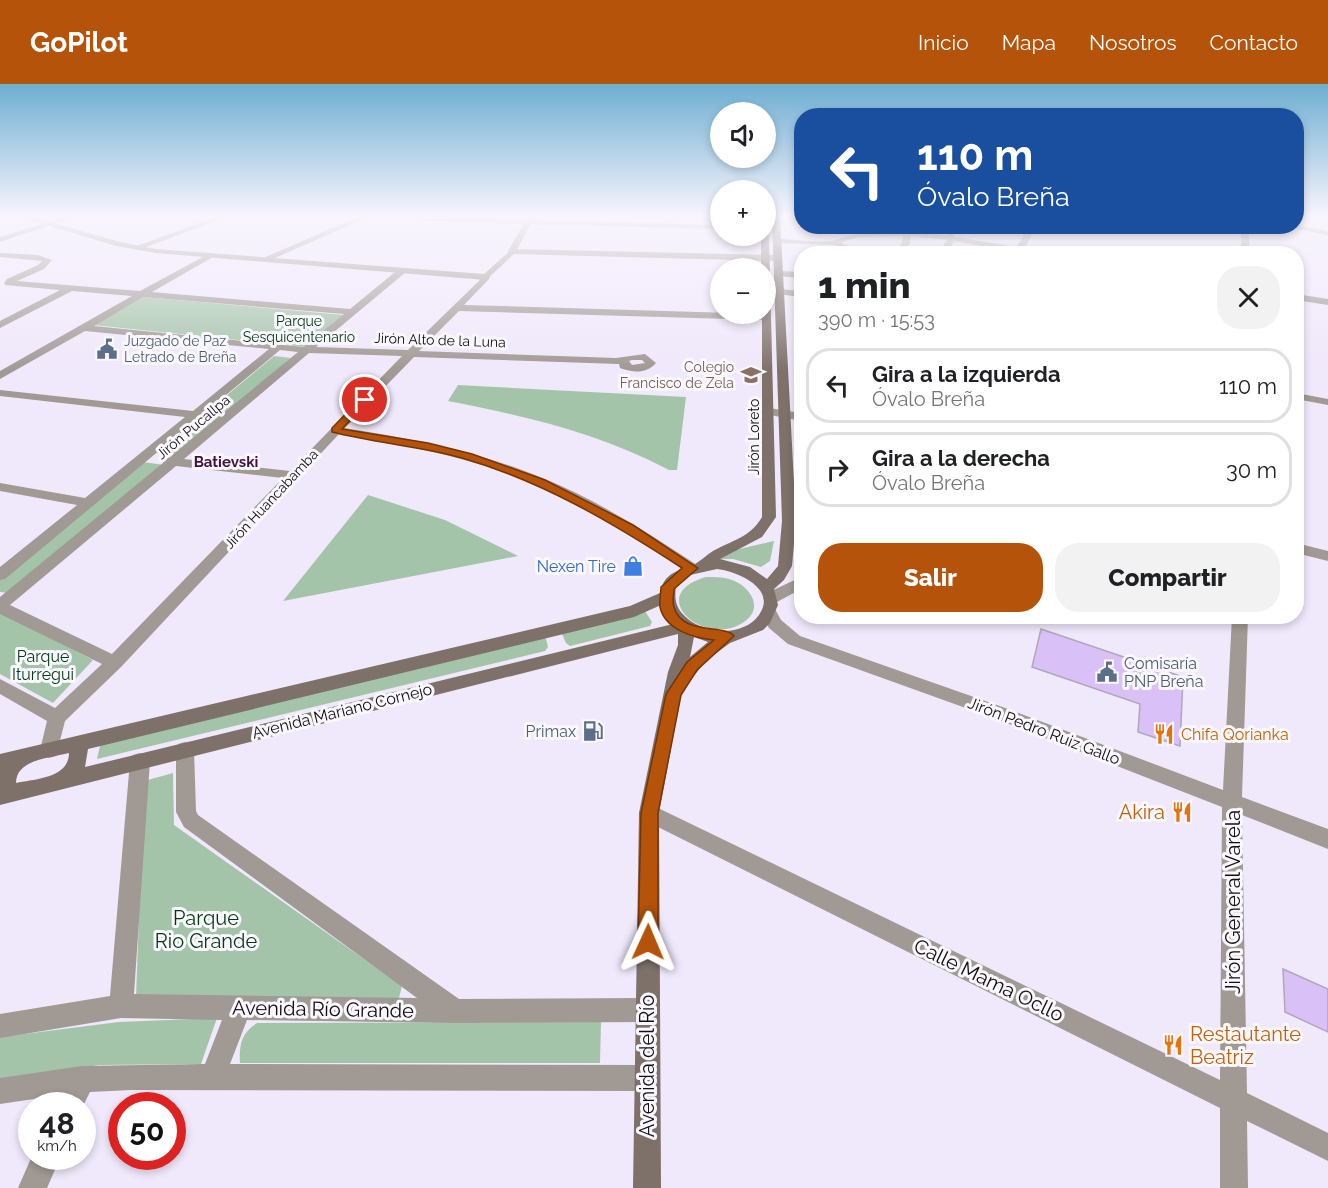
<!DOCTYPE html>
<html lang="es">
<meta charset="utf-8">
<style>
body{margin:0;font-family:Raleway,sans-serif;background:#f2f2f2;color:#202124;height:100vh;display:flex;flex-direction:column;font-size:22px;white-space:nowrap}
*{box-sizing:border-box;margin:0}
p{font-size:20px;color:#757577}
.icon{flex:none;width:33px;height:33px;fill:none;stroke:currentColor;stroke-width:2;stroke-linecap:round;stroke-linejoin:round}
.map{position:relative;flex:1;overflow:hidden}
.details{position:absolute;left:794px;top:162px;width:510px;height:378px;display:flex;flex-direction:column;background:#fff;border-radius:24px;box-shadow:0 3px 9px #0003}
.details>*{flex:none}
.guide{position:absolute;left:794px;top:24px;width:510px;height:126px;border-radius:24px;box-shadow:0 3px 9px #0003;background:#1a4fa0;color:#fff;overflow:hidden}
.fabs{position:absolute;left:710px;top:18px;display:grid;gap:12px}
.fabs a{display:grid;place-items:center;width:66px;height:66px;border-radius:50%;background:#fff;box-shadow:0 3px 9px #0003;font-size:30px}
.speed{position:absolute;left:18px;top:1008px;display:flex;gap:12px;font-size:30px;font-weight:700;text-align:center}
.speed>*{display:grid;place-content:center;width:78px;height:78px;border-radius:50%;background:#fff;box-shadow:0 3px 9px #0003;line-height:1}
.speed small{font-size:15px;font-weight:400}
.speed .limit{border:9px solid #d22;background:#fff;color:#111}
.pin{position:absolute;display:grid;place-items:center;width:51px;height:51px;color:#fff;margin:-26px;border:3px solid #fff;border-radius:50%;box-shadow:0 2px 6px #0007}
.me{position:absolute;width:66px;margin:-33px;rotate:1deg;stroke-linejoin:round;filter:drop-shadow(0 0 4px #0008)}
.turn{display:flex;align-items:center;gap:21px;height:126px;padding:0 24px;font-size:27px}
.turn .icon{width:78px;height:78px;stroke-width:2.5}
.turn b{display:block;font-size:42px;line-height:51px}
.round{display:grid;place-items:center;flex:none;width:63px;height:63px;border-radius:24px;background:#f2f2f2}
.headline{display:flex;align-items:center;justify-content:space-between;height:102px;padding:0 24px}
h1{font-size:36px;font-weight:800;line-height:45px}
.cta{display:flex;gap:12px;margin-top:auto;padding:12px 24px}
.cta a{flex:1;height:69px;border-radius:24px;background:#b45309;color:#fff;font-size:24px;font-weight:800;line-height:69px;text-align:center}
.cta a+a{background:#f2f2f2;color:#202124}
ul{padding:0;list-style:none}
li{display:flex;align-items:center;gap:18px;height:75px;margin:0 12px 9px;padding:0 12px;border:3px solid #e0e0e0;border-radius:24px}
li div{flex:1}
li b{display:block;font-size:22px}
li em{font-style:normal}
header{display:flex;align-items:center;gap:36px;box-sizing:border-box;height:84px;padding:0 30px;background:#b45309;color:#fff}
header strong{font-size:28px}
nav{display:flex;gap:33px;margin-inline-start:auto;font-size:21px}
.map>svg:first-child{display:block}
.green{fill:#a4c4a9}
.building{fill:#d9c1f7;stroke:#afa7b9;stroke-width:1.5}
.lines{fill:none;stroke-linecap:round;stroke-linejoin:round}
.minor{fill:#a19994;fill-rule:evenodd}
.tertiary{fill:#a19994;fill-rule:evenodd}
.secondary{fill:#7d716a;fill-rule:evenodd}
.route{fill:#b45309;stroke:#753606;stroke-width:1.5}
.labels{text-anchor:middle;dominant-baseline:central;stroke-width:6;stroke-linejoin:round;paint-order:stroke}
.far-park-label{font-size:14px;fill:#003a15;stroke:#faf8fc}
.far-street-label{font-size:14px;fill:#100d13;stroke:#faf8fc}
.far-service-label{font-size:14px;fill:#4e5e75;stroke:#faf8fc;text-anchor:start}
.far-education-label{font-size:14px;fill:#785e54;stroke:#faf8fc;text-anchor:end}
.far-neighbourhood-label{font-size:15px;font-weight:bold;fill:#431141;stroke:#faf8fc}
.shop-label{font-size:16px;fill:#366cbe;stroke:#faf8fc;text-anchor:end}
.park-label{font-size:16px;fill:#003a15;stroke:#faf8fc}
.service-label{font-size:16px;fill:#4e5e75;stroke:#faf8fc;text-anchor:start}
.street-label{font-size:16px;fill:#100d13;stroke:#faf8fc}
.food-label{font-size:16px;fill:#c56008;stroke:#faf8fc;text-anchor:start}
.near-food-label{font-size:20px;fill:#c56008;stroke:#faf8fc;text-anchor:end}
.near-street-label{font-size:20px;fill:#100d13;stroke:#faf8fc}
.near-park-label{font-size:20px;fill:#003a15;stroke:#faf8fc}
</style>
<header>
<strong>GoPilot</strong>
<nav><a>Inicio</a><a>Mapa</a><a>Nosotros</a><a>Contacto</a></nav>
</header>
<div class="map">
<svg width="1328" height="1104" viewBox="0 0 1328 1104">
<rect width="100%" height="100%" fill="#f0e8fb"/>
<path class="green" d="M 143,213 L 345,231 L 306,263 L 93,241 Z
M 274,272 L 291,274 L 177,371 L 157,369 Z
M 458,301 L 686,313 L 677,386 L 669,386 C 599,349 525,332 448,317 Z
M 143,378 L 164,381 L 8,509 L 0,508 L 0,493 Z
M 368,411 L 445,436 L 518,472 L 283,517 Z
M 774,457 L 770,477 L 761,483 L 733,475 L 720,475 L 722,469 Z
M 706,493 C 714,493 721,493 729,495 C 748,500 766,523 744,538 C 705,565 643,511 706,493 Z
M 645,527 L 652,538 L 650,542 L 570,562 L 566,559 L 561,548 Z
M 0,528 L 93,576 L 53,619 L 0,590 Z
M 545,551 L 548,563 L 545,567 L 97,675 L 102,653 Z
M 173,689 L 174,741 L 402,902 L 399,914 L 136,913 L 144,697 Z
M 217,934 L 201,980 L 99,981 L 0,996 L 0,953 L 119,938 Z
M 601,938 L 600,979 L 240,979 C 239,961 241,949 257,939 Z"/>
<path class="building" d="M 1041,545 L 1183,593 L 1180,662 L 1138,648 L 1140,620 L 1032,583 Z
M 1283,885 L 1328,905 L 1328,948 L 1285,928 Z"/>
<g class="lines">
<path class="minor" d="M 67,132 L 79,132 L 0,158 L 0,153 Z
M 218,132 L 230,132 L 138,166 L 131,164 Z
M 360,132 L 371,132 L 268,177 L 261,175 Z
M 528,132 L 535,132 L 515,169 L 509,169 L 508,167 Z
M 1296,141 L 1328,147 L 1328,151 L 1282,142 Z
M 1029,142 L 1037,142 L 1024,165 L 1044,170 L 1013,170 L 1014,168 L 954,157 L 950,164 L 967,169 L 954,170 L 941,165 L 947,156 L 911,152 L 910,159 L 902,170 L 893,170 L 902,159 L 903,152 L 858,153 L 842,158 L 842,160 L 881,170 L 863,170 L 837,164 L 836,161 L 779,159 L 775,157 L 779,155 C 792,155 825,160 835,156 C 872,143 908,146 947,151 L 945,148 L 949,146 L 955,153 L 1017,163 Z
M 1241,142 L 1249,142 L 1249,170 L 1241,170 Z
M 0,169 L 38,171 L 52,176 L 44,185 L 17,197 L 140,207 L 210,169 L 213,169 L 213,173 L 152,208 L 350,225 L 400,184 L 406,184 L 406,188 L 316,263 L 408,266 L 486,190 L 490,193 L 489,195 L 464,221 L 766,230 L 771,233 L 766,236 L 459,227 L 419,267 L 616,274 L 645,270 L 656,279 C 646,290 634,289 620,284 L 619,280 L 414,273 L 345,344 C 413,355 481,368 545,395 C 599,417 648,449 697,481 L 700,484 L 697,487 L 687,487 C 639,456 590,423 537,401 C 474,374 406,361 339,350 L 121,583 L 65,637 L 56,672 L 49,674 L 42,672 L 40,666 L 47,637 L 0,610 L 0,595 L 55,624 L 102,580 L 0,530 L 0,513 L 163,379 L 164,374 L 170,373 L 298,268 L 280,266 L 5,495 L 0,496 L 0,483 L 77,421 L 0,407 L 0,399 L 85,414 L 185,333 L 0,312 L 0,306 L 193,327 L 269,265 L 85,247 L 0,295 L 0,287 L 132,212 L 72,207 L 0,244 L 0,237 L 60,206 L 5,201 L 4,199 L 7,195 L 38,181 L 42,177 L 0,173 ZM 143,213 L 344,230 L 304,263 L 94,242 ZM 309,269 L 402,272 L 290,387 L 184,375 ZM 632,276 L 642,276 L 645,279 L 632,281 L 629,277 ZM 176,382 L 283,394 L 112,570 L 10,521 Z
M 779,187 L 801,188 L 801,194 L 776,192 L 775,190 Z
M 780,205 L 801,207 L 801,213 L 777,210 L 775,208 Z
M 1296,210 L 1328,215 L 1328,221 L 1296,216 Z
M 1296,309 L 1328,315 L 1328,321 L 1296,315 Z
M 769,324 L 801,329 L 801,337 L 765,330 L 763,328 Z
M 1296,459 L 1328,467 L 1328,477 L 1296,469 Z
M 801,493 L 801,505 L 777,518 L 765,518 L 763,514 L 765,510 Z
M 769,523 L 775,525 L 781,536 L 800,552 L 1011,626 L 1223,706 L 1232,532 L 1248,532 L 1242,713 L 1328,745 L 1328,765 L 1242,731 L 1247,1009 L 1328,1049 L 1328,1077 L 1247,1037 L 1248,1104 L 1220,1104 L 1220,1024 L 642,735 L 639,729 L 642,723 L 649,720 L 656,723 L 1220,996 L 1222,723 L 999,636 L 788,560 L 769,544 L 761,529 L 763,525 Z
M 185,658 L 192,660 L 194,666 L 196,727 L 198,731 L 459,915 L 647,914 L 656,917 L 659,926 L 656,935 L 647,938 L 455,939 L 247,936 L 230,980 L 647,981 L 656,985 L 660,994 L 656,1003 L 647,1007 L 131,1006 L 90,1008 L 82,1024 L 82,1022 L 57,1022 L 61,1011 L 0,1020 L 0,994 L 82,982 L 205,980 L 222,936 L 121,934 L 0,954 L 0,930 L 110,912 L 130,677 L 133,671 L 140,669 L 147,671 L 150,677 L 134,910 L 417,914 L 184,743 L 176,728 L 176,666 L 178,660 Z
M 32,1072 L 61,1072 L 47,1104 L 18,1104 Z"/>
<path class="tertiary" d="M 16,132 L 29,132 L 120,158 L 156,165 L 484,190 L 512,165 L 778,171 L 782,174 L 778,177 L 514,170 L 486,196 L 156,169 L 116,162 Z
M 404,132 L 720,141 L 720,145 L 434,138 Z
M 765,142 L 782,144 L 765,146 Z"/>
<path class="secondary" d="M 772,132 L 780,132 L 796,437 L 792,482 L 784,496 L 774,505 L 778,521 L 770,539 L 763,546 L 730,559 L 707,576 L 682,606 L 659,729 L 661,1104 L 633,1104 L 639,729 L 668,588 L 678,561 L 678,550 L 0,721 L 0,670 L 630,522 L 660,509 C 664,489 677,487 693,481 C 700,478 706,471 713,467 C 731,457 751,453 762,433 L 762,230 L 765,230 L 765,184 L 761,184 L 761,152 L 765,150 L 769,152 L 776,433 L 762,453 L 720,475 L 750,483 L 767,495 L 778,482 L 782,437 ZM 717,485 C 736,487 778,504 759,531 C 743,553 707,550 688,535 C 676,525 674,517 676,502 L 690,491 ZM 661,521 L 668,536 L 673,540 L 85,683 L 88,665 L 634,533 ZM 694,553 L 708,558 L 690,573 ZM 69,669 C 69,694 35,695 16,699 C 16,675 51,674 69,669 Z"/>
</g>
<linearGradient id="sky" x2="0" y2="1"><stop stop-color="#6eaed1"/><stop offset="0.46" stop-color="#f8f5fd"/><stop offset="1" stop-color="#f8f5fd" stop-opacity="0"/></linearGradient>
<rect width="1328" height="287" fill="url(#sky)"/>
<path class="route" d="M 361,314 L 370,316 L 342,345 L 428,359 L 472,370 L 545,396 L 633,441 L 698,484 L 674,505 C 674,510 672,518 674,523 C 682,552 725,540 734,552 L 697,586 L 681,611 L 658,729 L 658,858 L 655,865 L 648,868 L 641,865 L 638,858 L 641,729 L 666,610 L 687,578 L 714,556 C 694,554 665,546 660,523 C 659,517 661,509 661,503 L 682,484 C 613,439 542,397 462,374 C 419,362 375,359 332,348 L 332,344 Z"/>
<defs>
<g id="civic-bare" transform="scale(1.62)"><path d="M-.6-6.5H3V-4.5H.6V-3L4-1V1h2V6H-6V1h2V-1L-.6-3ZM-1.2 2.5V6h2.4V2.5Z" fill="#5c6f8a" stroke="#faf8fc" stroke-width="2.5" paint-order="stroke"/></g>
<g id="school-bare" transform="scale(1.62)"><path d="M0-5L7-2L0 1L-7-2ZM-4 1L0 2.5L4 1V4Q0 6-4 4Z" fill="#8d6e63" stroke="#faf8fc" stroke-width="2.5" paint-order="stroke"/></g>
<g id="shop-bare" transform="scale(1.62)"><path d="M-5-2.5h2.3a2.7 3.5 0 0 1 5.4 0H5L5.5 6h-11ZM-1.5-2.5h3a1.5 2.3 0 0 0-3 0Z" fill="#3f7fe0" stroke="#faf8fc" stroke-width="2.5" paint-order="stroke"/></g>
<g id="fuel-bare" transform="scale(1.62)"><path d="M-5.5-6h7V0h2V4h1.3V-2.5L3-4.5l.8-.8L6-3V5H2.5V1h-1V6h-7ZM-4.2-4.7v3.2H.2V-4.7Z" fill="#5c6f8a" stroke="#faf8fc" stroke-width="2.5" paint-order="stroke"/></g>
<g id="restaurant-bare" transform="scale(1.62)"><path d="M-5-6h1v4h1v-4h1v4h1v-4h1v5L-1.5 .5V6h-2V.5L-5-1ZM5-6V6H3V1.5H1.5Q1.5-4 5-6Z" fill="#e8710a" stroke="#faf8fc" stroke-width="2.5" paint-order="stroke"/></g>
</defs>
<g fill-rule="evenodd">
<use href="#civic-bare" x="107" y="265"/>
<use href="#school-bare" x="751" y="291"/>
<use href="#shop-bare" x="633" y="482"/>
<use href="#civic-bare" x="1107" y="588"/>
<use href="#fuel-bare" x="593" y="647"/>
<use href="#restaurant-bare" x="1164" y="650"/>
<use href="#restaurant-bare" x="1182" y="728"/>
<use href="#restaurant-bare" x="1173" y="961"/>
</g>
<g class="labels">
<g class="far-park-label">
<text x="299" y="237">Parque<tspan x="299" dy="16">Sesquicentenario</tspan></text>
</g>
<g class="far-street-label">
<text transform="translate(440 256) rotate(2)">Jirón Alto de la Luna</text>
<text transform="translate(193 343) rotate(-40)">Jirón Pucallpa</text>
<text transform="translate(754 353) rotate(-90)">Jirón Loreto</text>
<text transform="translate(271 415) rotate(-47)">Jirón Huancabamba</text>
</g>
<g class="far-service-label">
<text x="124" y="257">Juzgado de Paz<tspan x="124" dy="16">Letrado de Breña</tspan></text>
</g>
<g class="far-education-label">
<text x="734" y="283">Colegio<tspan x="734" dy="16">Francisco de Zela</tspan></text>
</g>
<g class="far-neighbourhood-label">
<text x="226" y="378">Batievski</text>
</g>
<g class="shop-label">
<text x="616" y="482">Nexen Tire</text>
</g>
<g class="park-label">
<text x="43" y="572">Parque<tspan x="43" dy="18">Iturregui</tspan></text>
</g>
<g class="service-label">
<text x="1124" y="579">Comisaría<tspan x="1124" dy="18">PNP Breña</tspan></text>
<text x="576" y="647" text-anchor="end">Primax</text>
</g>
<g class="street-label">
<text transform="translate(342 627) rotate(-14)">Avenida Mariano Cornejo</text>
<text transform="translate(1044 647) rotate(21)">Jirón Pedro Ruiz Gallo</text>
</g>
<g class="food-label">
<text x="1181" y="650">Chifa Qorianka</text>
</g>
<g class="near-food-label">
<text x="1165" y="728">Akira</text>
<text x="1190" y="950" text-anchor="start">Restautante<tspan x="1190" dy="23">Beatriz</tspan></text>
</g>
<g class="near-street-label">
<text transform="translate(1233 818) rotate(-90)">Jirón General Varela</text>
<text transform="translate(989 896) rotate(26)">Calle Mama Ocllo</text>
<text transform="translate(323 925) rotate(1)">Avenida Río Grande</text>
<text transform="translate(647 982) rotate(-90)">Avenida del Río</text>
</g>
<g class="near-park-label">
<text x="206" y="834">Parque<tspan x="206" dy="23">Rio Grande</tspan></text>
</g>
</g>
</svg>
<div class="fabs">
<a><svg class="icon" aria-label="sound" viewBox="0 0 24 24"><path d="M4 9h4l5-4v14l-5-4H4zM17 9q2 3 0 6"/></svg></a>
<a>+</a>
<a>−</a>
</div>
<div class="speed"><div>48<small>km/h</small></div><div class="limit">50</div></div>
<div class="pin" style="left:365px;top:316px;background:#d93025"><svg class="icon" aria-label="arrive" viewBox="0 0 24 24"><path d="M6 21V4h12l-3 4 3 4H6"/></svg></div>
<svg class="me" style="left:648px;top:858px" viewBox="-20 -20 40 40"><path d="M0-17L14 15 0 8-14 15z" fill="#b45309" stroke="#fff" stroke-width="4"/></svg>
<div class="guide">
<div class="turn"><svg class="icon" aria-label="left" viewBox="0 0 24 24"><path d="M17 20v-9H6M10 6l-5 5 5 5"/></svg><div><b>110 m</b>Óvalo Breña</div></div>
</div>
<section class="details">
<div class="headline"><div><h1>1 min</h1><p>390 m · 15:53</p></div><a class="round"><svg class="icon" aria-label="close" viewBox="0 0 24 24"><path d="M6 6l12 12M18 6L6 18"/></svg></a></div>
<ul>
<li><svg class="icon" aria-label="left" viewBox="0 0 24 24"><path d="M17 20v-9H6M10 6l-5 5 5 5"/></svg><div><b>Gira a la izquierda</b><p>Óvalo Breña</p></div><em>110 m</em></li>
<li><svg class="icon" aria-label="right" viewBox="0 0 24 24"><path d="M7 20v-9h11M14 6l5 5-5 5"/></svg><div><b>Gira a la derecha</b><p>Óvalo Breña</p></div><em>30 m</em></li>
</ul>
<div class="cta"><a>Salir</a><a>Compartir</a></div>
</section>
</div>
